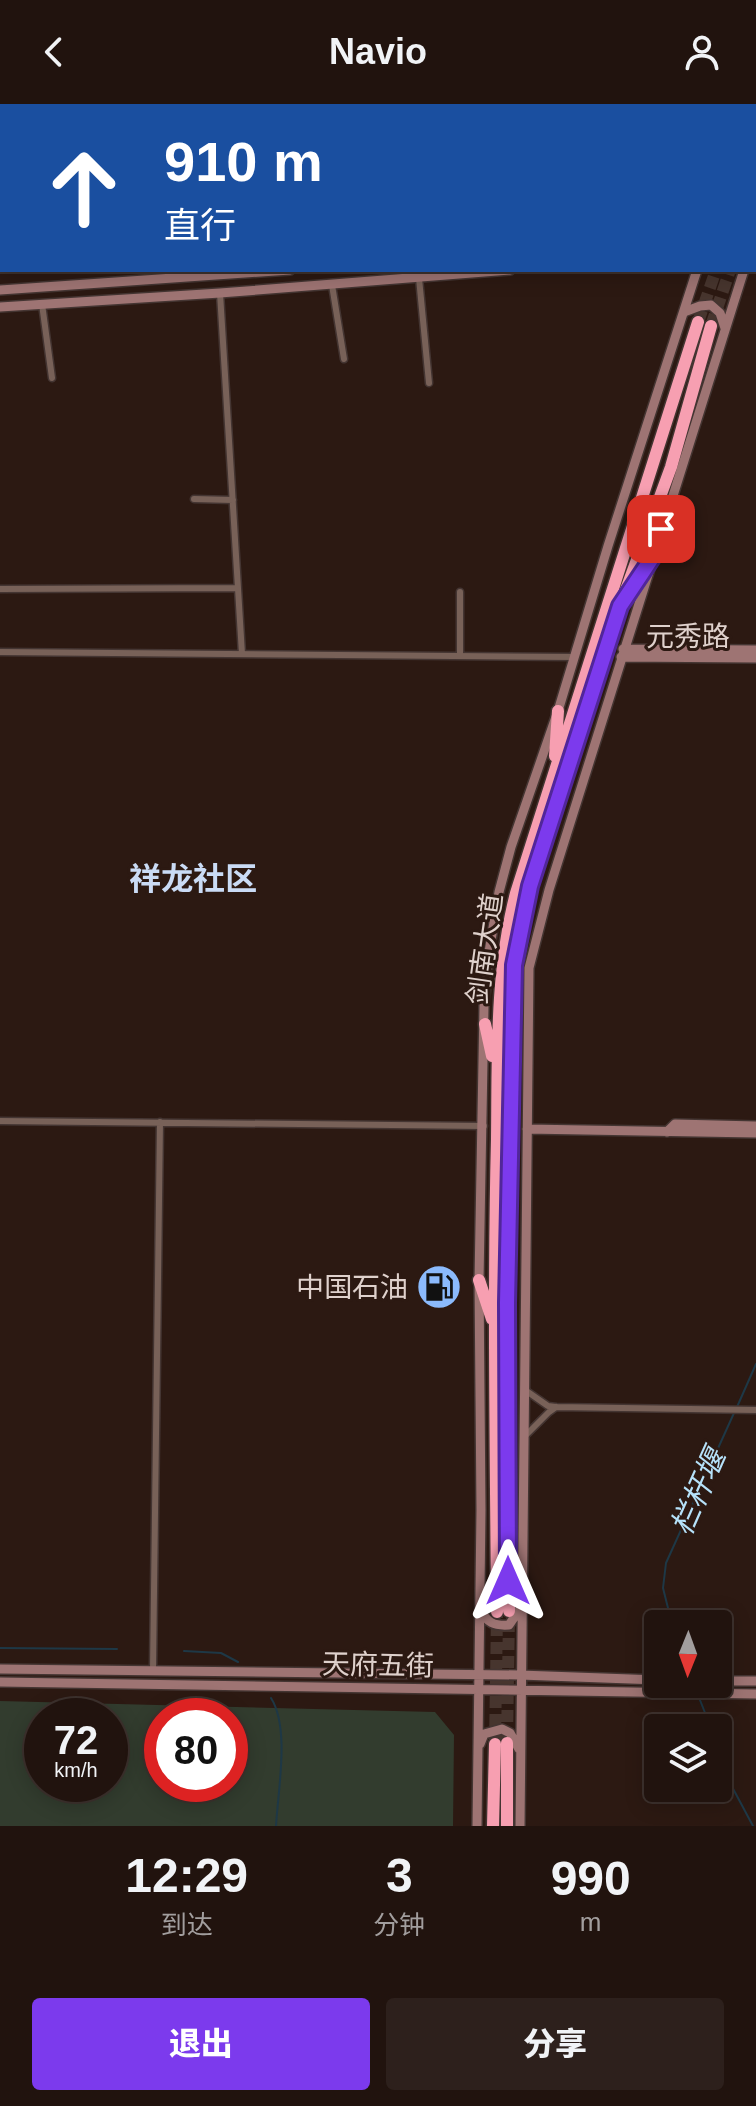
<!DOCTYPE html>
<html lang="zh">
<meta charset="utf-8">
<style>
body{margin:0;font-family:Arial,"Noto Sans SC",sans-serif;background:#2d201c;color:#f1f3f6;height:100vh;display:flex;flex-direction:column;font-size:30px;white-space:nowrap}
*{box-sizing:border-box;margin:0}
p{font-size:26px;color:#a29e9e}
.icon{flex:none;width:44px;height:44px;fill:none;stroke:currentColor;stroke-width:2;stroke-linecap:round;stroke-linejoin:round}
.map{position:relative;height:1722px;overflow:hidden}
.sheet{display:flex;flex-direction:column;background:#21130e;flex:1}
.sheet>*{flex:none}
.banner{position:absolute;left:0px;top:0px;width:756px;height:168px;box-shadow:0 4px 20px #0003,0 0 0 2px #3e322e;background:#1a4fa0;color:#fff;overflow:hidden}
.needle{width:52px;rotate:181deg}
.controls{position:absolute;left:644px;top:1506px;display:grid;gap:16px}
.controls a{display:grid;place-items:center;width:88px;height:88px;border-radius:8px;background:#21130e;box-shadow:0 4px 20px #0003,0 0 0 2px #3e322e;font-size:40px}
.speed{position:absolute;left:24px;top:1594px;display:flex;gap:16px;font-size:40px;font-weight:700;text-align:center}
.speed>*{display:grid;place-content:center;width:104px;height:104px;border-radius:50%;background:#21130e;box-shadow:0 4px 20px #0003,0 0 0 2px #3e322e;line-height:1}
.speed small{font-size:20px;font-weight:400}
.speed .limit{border:12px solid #d22;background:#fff;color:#111}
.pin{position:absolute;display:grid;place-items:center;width:68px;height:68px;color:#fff;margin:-34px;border-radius:16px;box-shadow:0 4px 12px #0006}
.me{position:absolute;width:88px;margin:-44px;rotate:0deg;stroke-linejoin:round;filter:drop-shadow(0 0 6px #0008)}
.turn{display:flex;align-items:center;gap:28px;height:168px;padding:0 32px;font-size:36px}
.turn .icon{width:104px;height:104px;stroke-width:2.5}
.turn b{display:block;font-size:56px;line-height:68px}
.eta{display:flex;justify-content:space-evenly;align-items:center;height:136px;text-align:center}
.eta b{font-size:48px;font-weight:800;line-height:56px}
.cta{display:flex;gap:16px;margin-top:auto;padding:16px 32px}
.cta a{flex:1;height:92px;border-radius:8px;background:#7c3aed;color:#fff;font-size:32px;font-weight:800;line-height:92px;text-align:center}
.cta a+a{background:#2d201c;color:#f1f3f6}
header{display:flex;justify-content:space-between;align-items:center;height:104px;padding:0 32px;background:#21130e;font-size:36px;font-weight:800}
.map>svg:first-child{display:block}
.green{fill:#323c2e;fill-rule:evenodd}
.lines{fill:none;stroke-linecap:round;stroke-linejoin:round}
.stream{stroke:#1e3846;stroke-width:2}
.highway-tunnel{stroke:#47352e;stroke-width:12;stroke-dasharray:12 6;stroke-linecap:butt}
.street-casing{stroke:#443532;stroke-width:9}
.secondary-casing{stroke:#443532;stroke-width:12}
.highway-casing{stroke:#443532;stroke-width:15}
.street{stroke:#786158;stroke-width:6}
.secondary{stroke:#9e7473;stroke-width:9}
.highway{stroke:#f79fb1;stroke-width:12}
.route-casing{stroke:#51269a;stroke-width:20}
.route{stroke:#7c3aed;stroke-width:14}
.labels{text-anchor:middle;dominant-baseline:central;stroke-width:6;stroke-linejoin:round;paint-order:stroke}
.street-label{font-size:28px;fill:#dfd1cc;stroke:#2c1912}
.poi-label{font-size:28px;fill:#dfd1cc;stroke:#2c1912;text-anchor:end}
.water-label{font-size:30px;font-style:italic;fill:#b6e2fa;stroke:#2c1912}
.quarter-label{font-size:32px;font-weight:bold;fill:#cadbf5;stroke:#2c1912}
</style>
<header><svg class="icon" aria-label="back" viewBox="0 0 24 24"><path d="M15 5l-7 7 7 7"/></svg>Navio<svg class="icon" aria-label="person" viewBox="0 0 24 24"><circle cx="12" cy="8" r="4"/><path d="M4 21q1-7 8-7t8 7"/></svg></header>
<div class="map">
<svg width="756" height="1722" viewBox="0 0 756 1722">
<rect width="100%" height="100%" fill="#2c1912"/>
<path class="green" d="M 0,1597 L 435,1608 L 454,1631 L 453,1722 L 0,1722 ZM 42,1612 L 110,1612 L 110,1680 L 42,1680 ZM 162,1612 L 230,1612 L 230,1680 L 162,1680 Z"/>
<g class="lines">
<path class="stream" d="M 737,1303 L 756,1260
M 672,1520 L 663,1484 L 666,1459 L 734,1309
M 0,1544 L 117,1545
M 184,1547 L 221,1549 L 238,1558
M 698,1591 L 711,1624
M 271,1594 C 290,1624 278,1686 276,1722
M 718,1645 L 730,1679 L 753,1722"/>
<path class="highway-tunnel" d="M 754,97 L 756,91
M 698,218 L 716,166
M 711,222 L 730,166
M 507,1636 L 509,1511
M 495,1640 L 497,1511"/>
<g class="street-casing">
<path id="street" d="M 497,0 L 499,2
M 125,2 L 125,0
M 566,2 L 567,0
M 419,174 L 429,279
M 332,181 L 344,255
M 220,189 L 242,550
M 42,200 L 52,274
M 194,395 L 233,396
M 0,485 L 238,484
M 460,488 L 460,552
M 0,548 L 574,553
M 0,1017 L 484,1022
M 525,1286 L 548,1302 L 556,1303 L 756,1306
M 524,1333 L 549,1308 L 556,1303
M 153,1566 L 160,1018"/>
</g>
<g class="secondary-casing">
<path id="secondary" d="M 377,2 L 377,0
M 754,8 L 756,2
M 754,76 L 756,76
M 754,132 L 756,132 L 754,137
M 754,148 L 756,148
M 0,186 L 290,166
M 0,203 L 220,189 L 510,166
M 684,208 L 700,202 L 711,201 L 720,209 L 725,224
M 623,545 L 756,546
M 621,553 L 756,554
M 527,1025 L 756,1029
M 667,1028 L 675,1020 L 756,1022
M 480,1505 C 487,1519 494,1522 509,1521 L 520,1505
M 0,1565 L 520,1571 L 658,1576
M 718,1577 L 756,1577
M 0,1578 L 756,1590
M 480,1640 L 484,1630 L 502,1625 L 510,1629 L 519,1645
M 477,1722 L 481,1406 L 479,1176 L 484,902 L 489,848 L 499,788 L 511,743 L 558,607 L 608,442 L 697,166
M 520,1722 L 529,864 L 549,786 L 744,166"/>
</g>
<g class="highway-casing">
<path id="highway" d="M 754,53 L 756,47
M 633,482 L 652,454
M 555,652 L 558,607
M 485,920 L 492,952
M 479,1176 L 492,1215
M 509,1507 L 507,1199 L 514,861 L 530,782 L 620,502 L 671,363 L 711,222
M 497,1508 C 496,1350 493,1193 497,1035 C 498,952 495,870 516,789 L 698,218
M 493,1722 L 495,1640
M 507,1722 L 507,1639"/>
</g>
<use href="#street" class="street"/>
<use href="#secondary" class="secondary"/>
<use href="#highway" class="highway"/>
</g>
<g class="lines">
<g class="route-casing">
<path id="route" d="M 508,1477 L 507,1199 L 514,861 L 530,782 L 620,502 L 652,454 L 661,425"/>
</g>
<use href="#route" class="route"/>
</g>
<defs>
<g id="fuel-disc" transform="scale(2.3)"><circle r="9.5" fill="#8bbafc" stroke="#2c1912"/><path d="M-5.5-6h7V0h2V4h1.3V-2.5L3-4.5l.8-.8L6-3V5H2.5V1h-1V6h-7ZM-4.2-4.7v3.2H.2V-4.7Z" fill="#111"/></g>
</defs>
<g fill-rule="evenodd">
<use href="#fuel-disc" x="439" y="1183"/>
</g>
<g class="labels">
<g class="street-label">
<text x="688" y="532">元秀路</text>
<text transform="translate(485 845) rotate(-82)">剑南大道</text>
<text transform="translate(378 1561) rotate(1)">天府五街</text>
</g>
<g class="poi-label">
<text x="408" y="1183">中国石油</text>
</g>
<g class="water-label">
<text transform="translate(698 1388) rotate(-66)">栏杆堰</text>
</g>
<g class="quarter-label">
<text x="193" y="775">祥龙社区</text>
</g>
</g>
</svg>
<div class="controls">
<a><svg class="needle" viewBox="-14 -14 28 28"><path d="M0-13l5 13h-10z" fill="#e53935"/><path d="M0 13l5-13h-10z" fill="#a29e9e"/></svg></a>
<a><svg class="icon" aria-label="layers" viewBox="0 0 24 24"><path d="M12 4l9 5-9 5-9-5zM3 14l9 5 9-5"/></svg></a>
</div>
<div class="speed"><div>72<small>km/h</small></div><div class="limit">80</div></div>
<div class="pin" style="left:661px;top:425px;background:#d93025"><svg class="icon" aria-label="arrive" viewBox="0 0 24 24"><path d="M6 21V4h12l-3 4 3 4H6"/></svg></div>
<svg class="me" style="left:508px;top:1477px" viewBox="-20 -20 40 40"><path d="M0-17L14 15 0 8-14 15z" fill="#7c3aed" stroke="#fff" stroke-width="4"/></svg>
<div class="banner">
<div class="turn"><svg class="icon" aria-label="ahead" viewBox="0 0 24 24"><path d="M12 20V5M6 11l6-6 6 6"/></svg><div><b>910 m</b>直行</div></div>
</div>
</div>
<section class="sheet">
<div class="eta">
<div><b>12:29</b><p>到达</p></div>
<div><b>3</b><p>分钟</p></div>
<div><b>990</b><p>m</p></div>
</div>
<div class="cta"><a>退出</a><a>分享</a></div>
</section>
